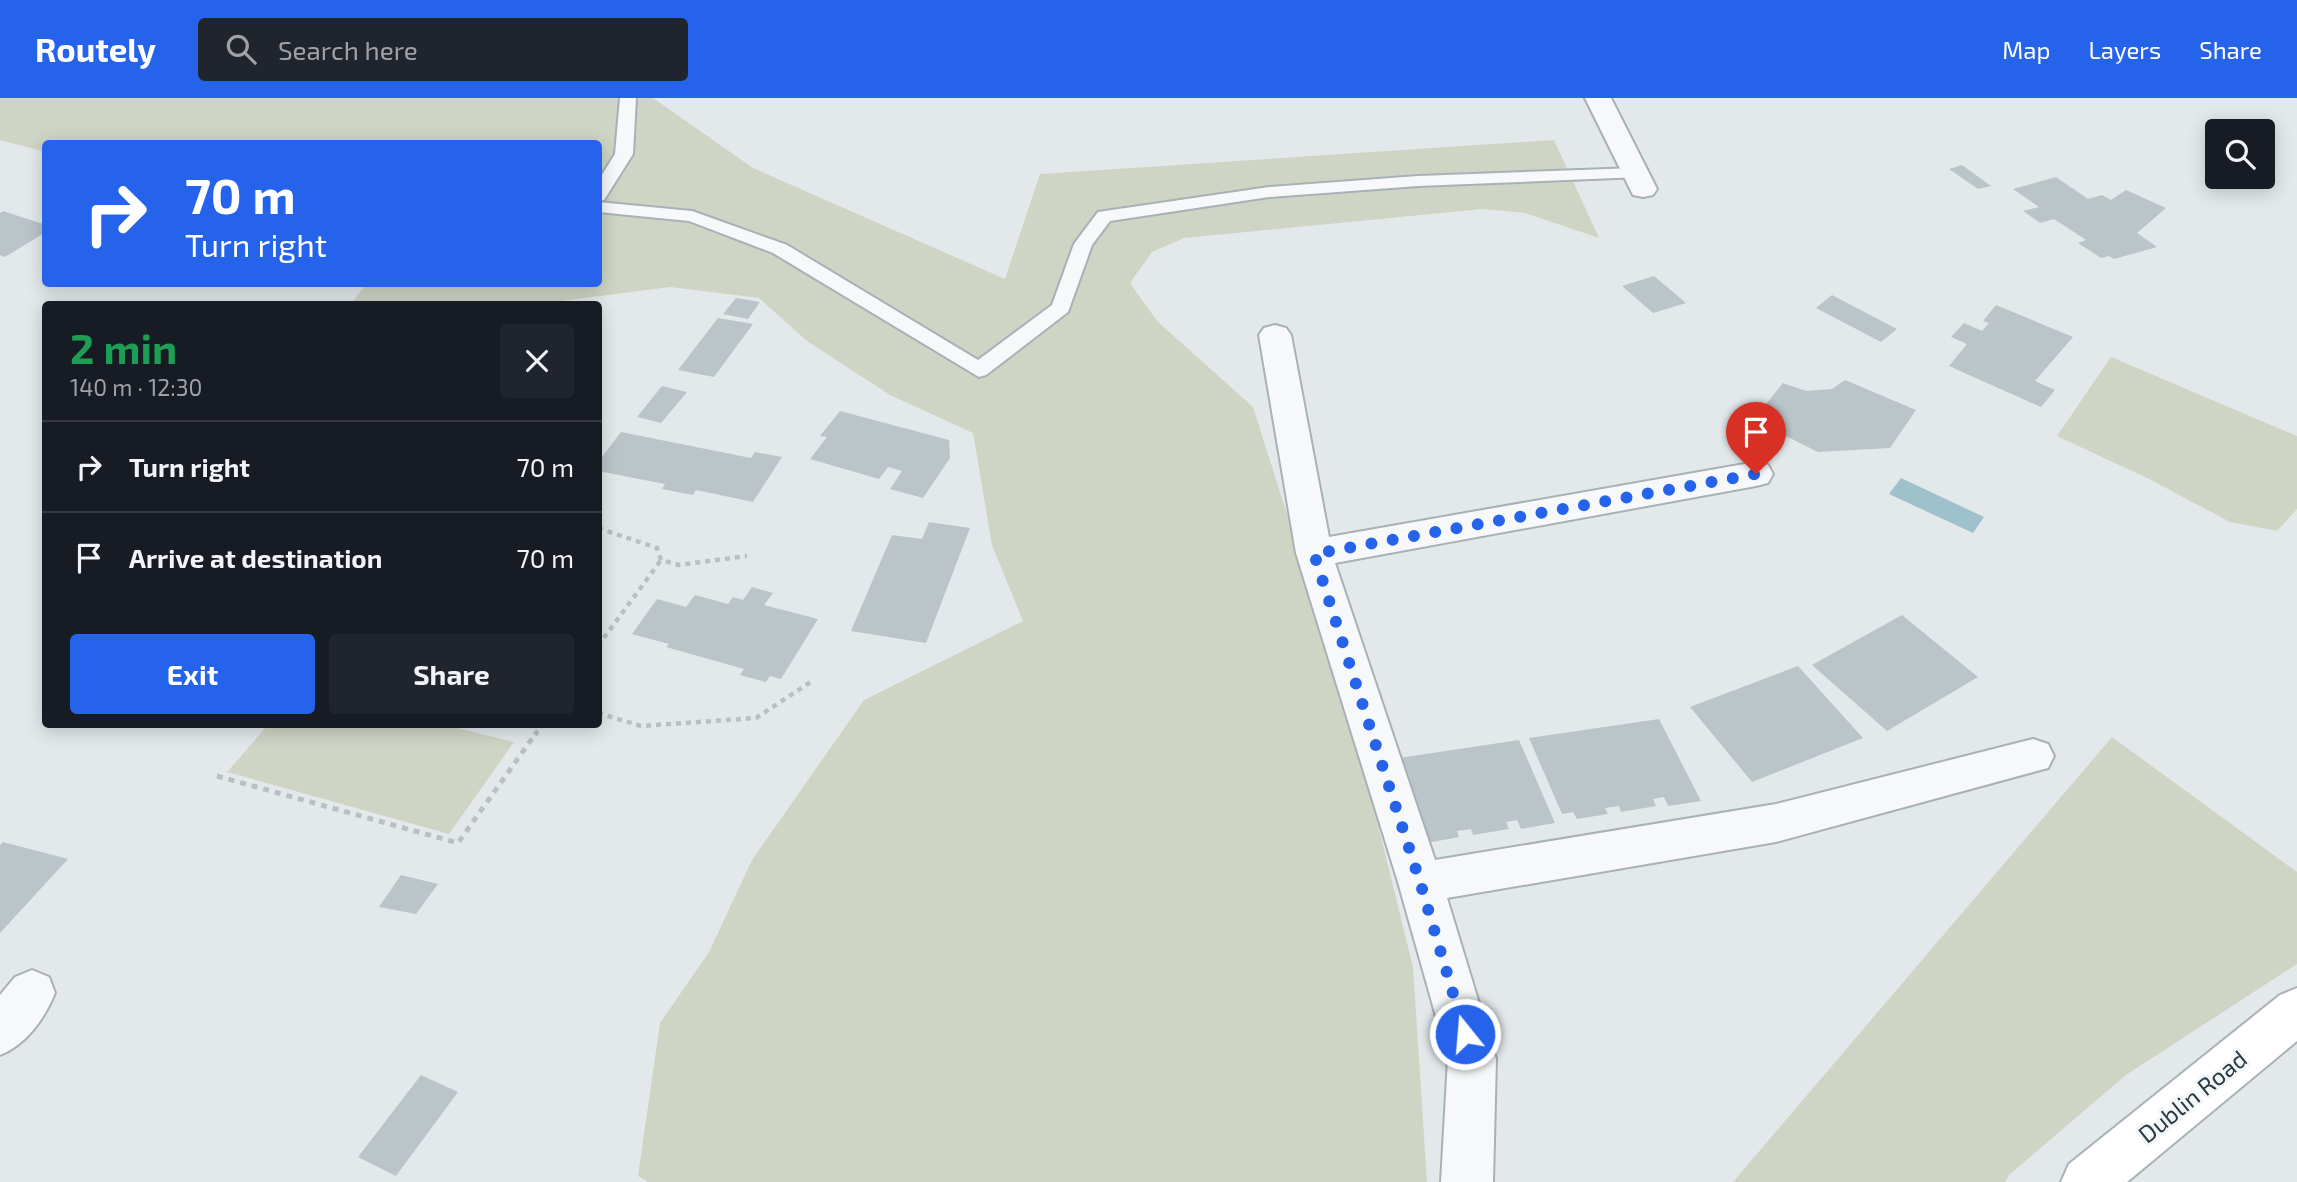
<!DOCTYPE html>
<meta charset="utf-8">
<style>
body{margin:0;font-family:"Exo 2",sans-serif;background:#20242c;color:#f1f3f6;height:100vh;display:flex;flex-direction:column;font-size:26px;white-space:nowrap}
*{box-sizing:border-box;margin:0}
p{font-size:23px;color:#9ea1a6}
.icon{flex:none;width:38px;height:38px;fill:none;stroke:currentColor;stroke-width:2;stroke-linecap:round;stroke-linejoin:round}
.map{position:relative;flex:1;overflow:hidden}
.drawer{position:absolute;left:42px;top:203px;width:560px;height:427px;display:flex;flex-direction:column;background:#171b24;border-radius:7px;box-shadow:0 4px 18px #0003}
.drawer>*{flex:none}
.hud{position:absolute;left:42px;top:42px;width:560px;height:147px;border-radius:7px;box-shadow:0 4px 18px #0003;background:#2563eb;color:#fff;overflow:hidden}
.buttons{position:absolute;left:2205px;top:21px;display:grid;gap:14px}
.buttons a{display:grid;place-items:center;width:70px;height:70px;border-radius:7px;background:#171b24;box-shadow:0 4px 18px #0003;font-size:35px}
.pin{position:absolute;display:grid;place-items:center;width:60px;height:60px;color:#fff;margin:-72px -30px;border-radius:50% 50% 50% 0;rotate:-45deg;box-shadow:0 0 7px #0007}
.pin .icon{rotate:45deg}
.me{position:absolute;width:77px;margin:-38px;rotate:343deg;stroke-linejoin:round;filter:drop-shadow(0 0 5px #0008)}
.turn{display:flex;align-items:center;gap:24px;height:147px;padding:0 28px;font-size:32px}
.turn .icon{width:91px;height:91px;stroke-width:2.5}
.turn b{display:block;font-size:49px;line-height:60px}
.round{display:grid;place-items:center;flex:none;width:74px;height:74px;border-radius:7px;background:#20242c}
.headline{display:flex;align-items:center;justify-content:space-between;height:119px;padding:0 28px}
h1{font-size:42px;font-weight:700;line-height:52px;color:#1e9e55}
.primary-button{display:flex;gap:14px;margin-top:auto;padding:14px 28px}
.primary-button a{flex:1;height:80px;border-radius:7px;background:#2563eb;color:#fff;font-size:28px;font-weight:700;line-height:80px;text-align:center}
.primary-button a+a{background:#20242c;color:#f1f3f6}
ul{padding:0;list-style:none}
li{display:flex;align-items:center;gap:21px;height:91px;padding:0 28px;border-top:2px solid #363941}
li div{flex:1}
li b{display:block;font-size:26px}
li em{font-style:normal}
header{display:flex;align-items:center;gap:42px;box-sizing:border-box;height:98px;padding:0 35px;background:#2563eb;color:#fff}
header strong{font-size:33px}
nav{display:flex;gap:38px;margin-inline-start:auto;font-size:24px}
.search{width:490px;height:63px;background:#20242c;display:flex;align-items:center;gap:18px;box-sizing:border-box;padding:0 24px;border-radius:7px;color:#9ea1a6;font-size:26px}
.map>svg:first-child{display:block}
.green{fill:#ced5c5}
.water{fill:#9fc1cb}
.building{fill:#bbc4c9}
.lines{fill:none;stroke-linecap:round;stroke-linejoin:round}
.service-casing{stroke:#a8b1b6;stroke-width:4}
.minor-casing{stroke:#a8b1b6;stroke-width:4}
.secondary-casing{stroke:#a8b1b6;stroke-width:4}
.path-far1{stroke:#b9bfc3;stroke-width:4.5;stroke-dasharray:5 5;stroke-linecap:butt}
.path{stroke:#b9bfc3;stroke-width:5;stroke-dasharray:6 6;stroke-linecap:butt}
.service{fill:#f6f8f9;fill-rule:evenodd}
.minor{fill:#f6f8f9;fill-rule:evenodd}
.secondary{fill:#fff;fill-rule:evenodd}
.route{stroke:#2563eb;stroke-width:12;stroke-dasharray:0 21.6}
.labels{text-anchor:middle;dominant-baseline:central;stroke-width:6;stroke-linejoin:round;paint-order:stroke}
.near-street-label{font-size:24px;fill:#2b3b44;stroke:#f3f7f8}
</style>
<header>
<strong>Routely</strong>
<div class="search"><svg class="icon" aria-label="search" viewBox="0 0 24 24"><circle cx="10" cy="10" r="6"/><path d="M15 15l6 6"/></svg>Search here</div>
<nav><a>Map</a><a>Layers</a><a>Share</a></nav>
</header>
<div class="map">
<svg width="2297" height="1084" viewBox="0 0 2297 1084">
<rect width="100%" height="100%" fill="#e3e9eb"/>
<path class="green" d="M 0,0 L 653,0 L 753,70 L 1005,181 L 1040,76 L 1554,42 L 1599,140 L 1525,115 L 1482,111 L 1184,140 L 1152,154 L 1130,185 L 1157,223 L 1253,309 L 1351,617 L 1413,869 L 1427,1084 L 648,1084 L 638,1078 L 660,925 L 709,854 L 752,762 L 864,602 L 1023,523 L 992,447 L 973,335 L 890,297 L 807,243 L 759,200 L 670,189 L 538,206 L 351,206 L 366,186 L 598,186 L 598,46 L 46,46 L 45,54 L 0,42 Z
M 2111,259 L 2297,338 L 2297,411 L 2277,433 L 2230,424 L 2149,381 L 2057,338 Z
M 268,627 L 446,627 L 514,644 L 449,736 L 227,674 Z
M 2112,639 L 2297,774 L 2297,866 L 2126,977 L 2009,1077 L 2005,1084 L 1733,1084 Z"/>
<path class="water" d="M 1901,380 L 1984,419 L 1973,435 L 1889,396 Z"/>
<path class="building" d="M 1962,67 L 1991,88 L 1978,91 L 1949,71 Z
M 2056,79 L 2088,101 L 2102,97 L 2111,102 L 2126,92 L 2166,110 L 2137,135 L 2157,149 L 2114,161 L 2109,158 L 2101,160 L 2078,145 L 2086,142 L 2054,121 L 2040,125 L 2023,113 L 2039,109 L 2013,91 Z
M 3,113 L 46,127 L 46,134 L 5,159 L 0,157 L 0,115 Z
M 1654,178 L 1686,205 L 1653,215 L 1622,188 Z
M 1832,197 L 1897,231 L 1881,244 L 1816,210 Z
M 736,200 L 760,204 L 748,221 L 723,216 Z
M 1996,207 L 2073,239 L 2035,283 L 2055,292 L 2041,309 L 1949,268 L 1967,246 L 1951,239 L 1964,225 L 1982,233 L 1989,225 L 1983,223 Z
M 718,220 L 753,226 L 714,279 L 678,272 Z
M 1845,282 L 1916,312 L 1890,350 L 1818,354 L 1753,322 L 1783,285 L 1806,293 L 1832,291 Z
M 662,288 L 687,294 L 661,325 L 637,319 Z
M 840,313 L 949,342 L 950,360 L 923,400 L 890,391 L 902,373 L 888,369 L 879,381 L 810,361 L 827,339 L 820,338 Z
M 621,334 L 751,360 L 755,354 L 782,359 L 753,404 L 696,392 L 693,397 L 662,391 L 665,386 L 598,373 L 598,364 Z
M 929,424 L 970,430 L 926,545 L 851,533 L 892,437 L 922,441 Z
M 752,489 L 773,495 L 764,507 L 818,521 L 781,581 L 770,578 L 766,584 L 740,577 L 744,571 L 666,549 L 669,546 L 632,536 L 657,501 L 686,509 L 695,497 L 728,506 L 733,499 L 743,502 Z
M 1902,517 L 1978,579 L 1887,633 L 1812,567 Z
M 1798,568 L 1863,640 L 1752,684 L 1690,609 Z
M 1659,621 L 1701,703 L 1668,708 L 1664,699 L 1653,701 L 1656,708 L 1621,714 L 1619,708 L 1605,710 L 1608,716 L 1577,721 L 1573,714 L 1562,716 L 1529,640 Z
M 1519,642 L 1555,725 L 1521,731 L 1517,722 L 1506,724 L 1509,731 L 1473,737 L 1471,731 L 1457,733 L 1459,739 L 1427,745 L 1386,662 Z
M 3,744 L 68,761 L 0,835 L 0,747 Z
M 401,777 L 438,786 L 416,816 L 379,809 Z
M 421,977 L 458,994 L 396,1078 L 358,1059 Z"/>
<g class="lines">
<g class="service-casing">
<path id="service" d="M 620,0 L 636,0 L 633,56 L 604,102 L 598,103 L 598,83 L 615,56 Z
M 1635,70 L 1644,75 L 1641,79 L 1418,88 L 1269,99 L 1110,123 L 1092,147 L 1068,214 L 986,277 L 979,279 L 773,155 L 689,123 L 598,114 L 598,104 L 692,113 L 787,147 L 978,262 L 1052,207 L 1074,146 L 1098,114 L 1269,89 L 1418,78 Z"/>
</g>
<g class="minor-casing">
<path id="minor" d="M 1585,0 L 1611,0 L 1657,91 L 1653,97 L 1643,99 L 1633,97 Z
M 1275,227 L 1286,230 L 1291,237 L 1329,439 L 1756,364 L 1768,367 L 1773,376 L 1768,385 L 1756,388 L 1335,465 L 1435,762 L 1776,706 L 2033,641 L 2048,646 L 2054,658 L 2048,670 L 1776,744 L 1447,800 L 1496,961 L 1493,1084 L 1441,1084 L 1448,961 L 1398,784 L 1296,455 L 1259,237 L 1264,230 Z
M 32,872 L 49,879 L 55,895 C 45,920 26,947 0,957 L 0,897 L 15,879 Z"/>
</g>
<g class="secondary-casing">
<path id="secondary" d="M 2297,890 L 2297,943 L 2127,1084 L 2061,1084 L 2069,1066 L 2280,897 Z"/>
</g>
<path class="path-far1" d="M 598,430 L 657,450 L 661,462 L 679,467 L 747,458
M 598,548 L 661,462
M 598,615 L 641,628 L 756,620 L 812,583
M 535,637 L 542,626"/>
<path class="path" d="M 217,678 L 458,745 L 536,635"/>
<use href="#service" class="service"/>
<use href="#minor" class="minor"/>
<use href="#secondary" class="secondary"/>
</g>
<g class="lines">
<path class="route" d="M 1465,936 L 1420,784 L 1314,456 L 1756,376"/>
</g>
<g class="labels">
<g class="near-street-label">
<text transform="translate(2192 998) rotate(-39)">Dublin Road</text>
</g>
</g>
</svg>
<div class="buttons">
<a><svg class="icon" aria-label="search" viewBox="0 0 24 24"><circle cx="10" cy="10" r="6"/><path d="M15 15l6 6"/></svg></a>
</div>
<div class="pin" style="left:1756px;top:376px;background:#d93025"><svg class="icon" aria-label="arrive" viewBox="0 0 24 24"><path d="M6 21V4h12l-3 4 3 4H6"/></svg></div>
<svg class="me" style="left:1465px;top:936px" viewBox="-20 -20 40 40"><circle r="17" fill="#2563eb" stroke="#fff" stroke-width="3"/><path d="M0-11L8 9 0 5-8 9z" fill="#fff"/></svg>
<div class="hud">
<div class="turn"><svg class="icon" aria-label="right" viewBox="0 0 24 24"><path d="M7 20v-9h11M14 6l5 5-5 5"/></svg><div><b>70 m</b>Turn right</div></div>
</div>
<section class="drawer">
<div class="headline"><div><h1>2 min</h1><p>140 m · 12:30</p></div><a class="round"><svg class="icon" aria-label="close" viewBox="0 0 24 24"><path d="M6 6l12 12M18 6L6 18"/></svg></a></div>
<ul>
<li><svg class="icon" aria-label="right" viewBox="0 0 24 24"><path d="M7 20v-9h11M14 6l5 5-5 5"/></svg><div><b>Turn right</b></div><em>70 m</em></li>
<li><svg class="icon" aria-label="arrive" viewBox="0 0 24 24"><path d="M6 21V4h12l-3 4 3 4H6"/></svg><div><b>Arrive at destination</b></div><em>70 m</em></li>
</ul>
<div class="primary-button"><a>Exit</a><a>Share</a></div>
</section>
</div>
